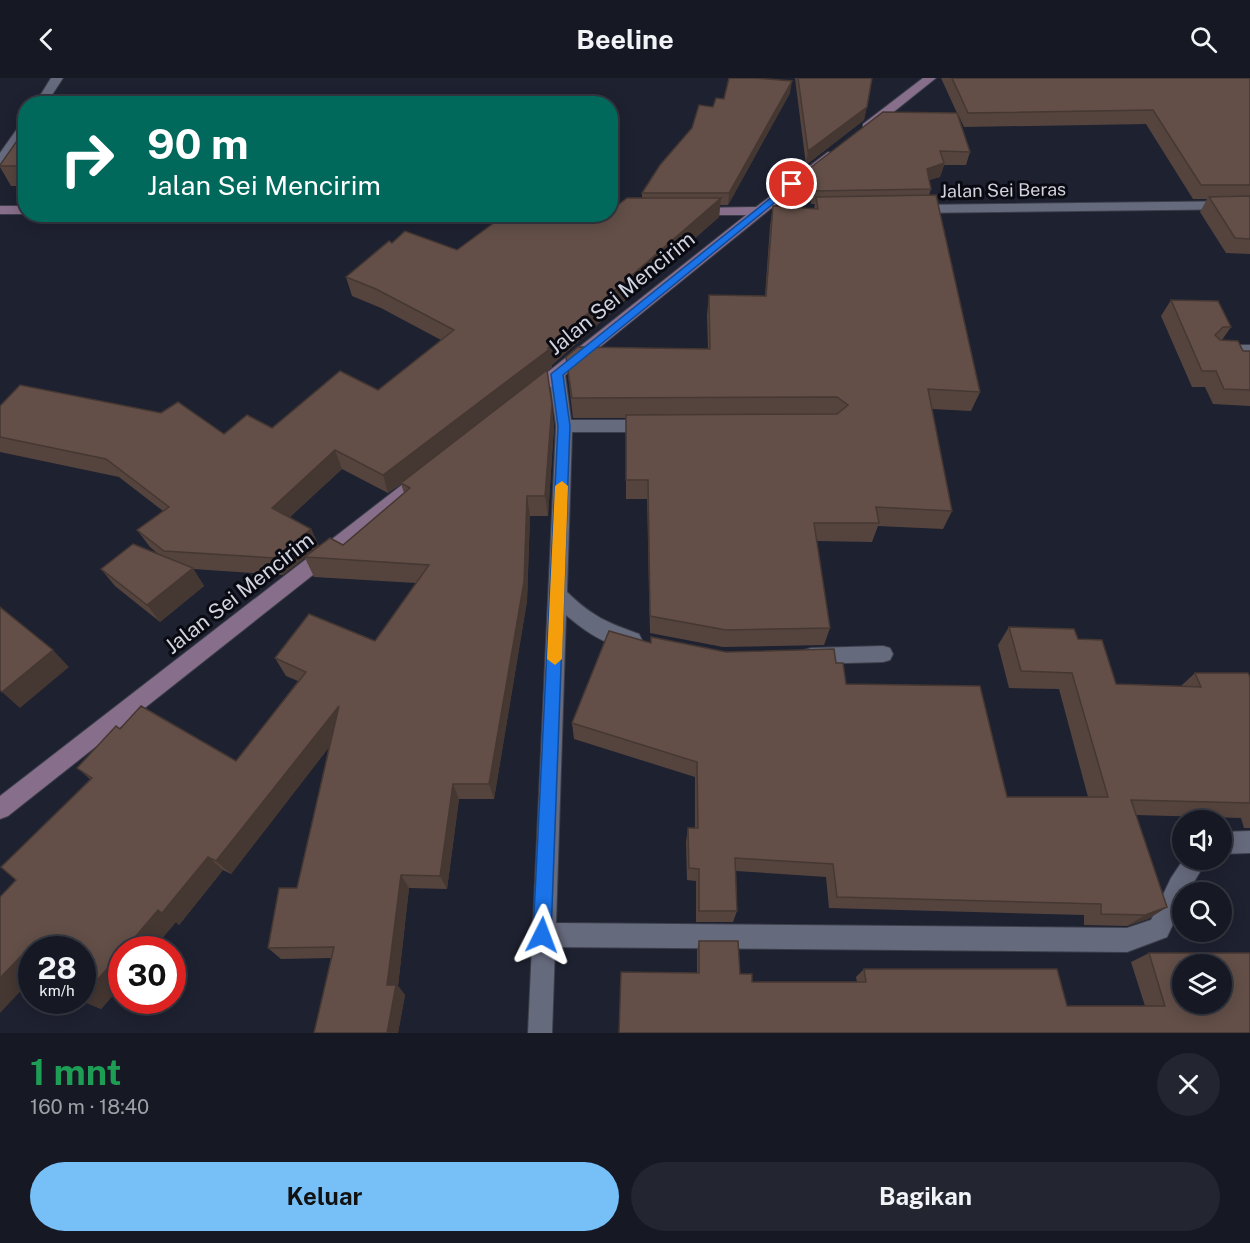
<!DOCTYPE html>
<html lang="id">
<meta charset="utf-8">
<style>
body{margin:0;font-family:"Public Sans",sans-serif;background:#232631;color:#f1f3f6;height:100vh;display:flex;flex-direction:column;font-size:22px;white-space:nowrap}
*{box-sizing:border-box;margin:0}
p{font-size:20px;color:#9ea0a6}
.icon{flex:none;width:33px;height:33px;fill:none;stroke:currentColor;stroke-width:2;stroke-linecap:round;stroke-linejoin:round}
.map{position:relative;height:955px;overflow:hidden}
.side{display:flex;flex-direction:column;background:#161924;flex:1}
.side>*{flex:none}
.banner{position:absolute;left:18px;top:18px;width:600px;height:126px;border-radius:24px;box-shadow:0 3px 15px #0003,0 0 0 2px #353841;background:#00695c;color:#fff;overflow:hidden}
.fabs{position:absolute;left:1172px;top:732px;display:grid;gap:12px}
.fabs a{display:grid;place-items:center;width:60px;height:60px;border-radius:50%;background:#161924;box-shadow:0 3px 15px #0003,0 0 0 2px #353841;font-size:30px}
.speed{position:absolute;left:18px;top:858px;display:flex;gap:12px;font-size:30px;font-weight:700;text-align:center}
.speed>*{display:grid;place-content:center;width:78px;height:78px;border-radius:50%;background:#161924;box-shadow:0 3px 15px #0003,0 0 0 2px #353841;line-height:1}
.speed small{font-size:15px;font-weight:400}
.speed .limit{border:9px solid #d22;background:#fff;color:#111}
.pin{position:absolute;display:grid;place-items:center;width:51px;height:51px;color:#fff;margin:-26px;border:3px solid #fff;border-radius:50%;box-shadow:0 2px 6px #0007}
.me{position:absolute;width:66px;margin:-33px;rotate:3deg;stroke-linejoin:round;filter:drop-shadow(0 0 4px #0008)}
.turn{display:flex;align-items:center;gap:21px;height:126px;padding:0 30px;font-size:27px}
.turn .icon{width:78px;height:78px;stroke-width:2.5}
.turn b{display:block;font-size:42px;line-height:51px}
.round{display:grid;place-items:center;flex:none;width:63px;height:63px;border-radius:32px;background:#232631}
.headline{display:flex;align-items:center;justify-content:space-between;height:102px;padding:0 30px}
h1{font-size:36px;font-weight:700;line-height:45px;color:#1e9e55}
.cta{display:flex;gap:12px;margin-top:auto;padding:12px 30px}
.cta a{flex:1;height:69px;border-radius:36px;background:#77c0f7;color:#111;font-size:24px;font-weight:700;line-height:69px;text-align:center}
.cta a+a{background:#232631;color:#f1f3f6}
header{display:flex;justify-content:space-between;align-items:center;height:78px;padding:0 30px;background:#161924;font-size:27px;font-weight:700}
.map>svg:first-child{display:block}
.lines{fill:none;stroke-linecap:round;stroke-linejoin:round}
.street-casing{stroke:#3c3e4b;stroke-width:2}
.secondary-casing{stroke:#3c3e4b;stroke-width:2}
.street{fill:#666a7d;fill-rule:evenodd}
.secondary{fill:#876e8a;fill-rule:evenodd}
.wall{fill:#55443e;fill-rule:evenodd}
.shaded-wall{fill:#453732}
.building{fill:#634f48;stroke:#453732;stroke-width:1.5;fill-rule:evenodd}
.route{fill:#1a73e8;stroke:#114b97;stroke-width:1.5}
.slow{fill:#f59e0b}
.labels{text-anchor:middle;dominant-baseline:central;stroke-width:6;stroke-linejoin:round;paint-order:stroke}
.far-street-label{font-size:18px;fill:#d1d3de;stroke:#0a0b12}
.street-label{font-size:21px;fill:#d1d3de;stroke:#0a0b12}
</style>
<header><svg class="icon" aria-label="back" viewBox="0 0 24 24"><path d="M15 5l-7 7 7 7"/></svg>Beeline<svg class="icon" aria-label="search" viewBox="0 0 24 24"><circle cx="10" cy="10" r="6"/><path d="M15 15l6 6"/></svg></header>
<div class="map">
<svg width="1250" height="955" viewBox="0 0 1250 955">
<rect width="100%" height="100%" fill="#1e2130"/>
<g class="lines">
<g class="street-casing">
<path id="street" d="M 51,0 L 63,0 L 46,26 L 35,26 Z
M 22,44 L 26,44 L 26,56 L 4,87 L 0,88 L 0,75 Z
M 1250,123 L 1250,131 L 915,135 L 908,131 L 915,127 Z
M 1219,267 L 1250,267 L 1250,277 L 1214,276 L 1211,272 Z
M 557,291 L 565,296 L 571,342 L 650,342 L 658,348 L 650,354 L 572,354 L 567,514 C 593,539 606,544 639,556 L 642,562 L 639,568 C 616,576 583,552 566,537 L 556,845 L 1127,850 L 1151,842 L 1171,800 L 1183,782 L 1207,782 L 1188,814 L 1182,814 L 1182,827 L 1167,859 L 1127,874 L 555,869 L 552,955 L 528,955 L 556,348 L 549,296 Z
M 883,568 L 890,570 L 893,576 L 890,582 L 883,584 L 811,586 L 804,584 L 801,578 L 804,572 L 811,570 Z
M 1250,753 L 1250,775 L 1221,776 L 1221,754 Z"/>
</g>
<g class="secondary-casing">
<path id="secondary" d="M 923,0 L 936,0 L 871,52 L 863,52 L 863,46 Z
M 828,74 L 832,75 L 832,81 L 537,320 L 525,320 L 523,316 L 525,312 L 746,137 L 696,137 L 691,136 L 691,130 L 756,129 Z
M 0,128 L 26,128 L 26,136 L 0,136 Z
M 422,395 L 428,396 L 430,401 L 428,406 L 8,738 L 0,741 L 0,718 L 416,396 Z"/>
</g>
<use href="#street" class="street"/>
<use href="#secondary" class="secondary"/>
</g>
<path class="wall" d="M 795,0 L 872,0 L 864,42 L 806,87 Z
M 941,0 L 1250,0 L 1250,176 L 1226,175 L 1200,134 L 1207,121 L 1193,121 L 1146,46 L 964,49 L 958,36 L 970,74 L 966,87 L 944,87 L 940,99 L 929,102 L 931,111 L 929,117 L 980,314 L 971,333 L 932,331 L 952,433 L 943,451 L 878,448 L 872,464 L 817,463 L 830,550 L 824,567 L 723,569 L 650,555 L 647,421 L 626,421 L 626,340 L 573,340 L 568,298 L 566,279 L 708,271 L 707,237 L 709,217 L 765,218 L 770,148 L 773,128 L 814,131 L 815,126 L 811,126 L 808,103 L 810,90 L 957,35 Z
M 790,15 L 728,127 L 720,127 L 719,139 L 552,287 L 552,289 L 547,293 L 554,348 L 548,438 L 530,438 L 527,523 L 494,721 L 459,721 L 447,811 L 409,810 L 398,908 L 405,917 L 398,955 L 314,955 L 331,880 L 281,881 L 268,870 L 297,810 L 329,669 L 231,796 L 223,792 L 179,847 L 176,844 L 101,931 L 80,922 L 16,802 L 90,701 L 77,690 L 120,651 L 236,683 L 298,603 L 286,598 L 275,580 L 375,563 L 416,505 L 314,499 L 305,480 L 283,497 L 193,491 L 204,508 L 160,544 L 115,508 L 101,491 L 158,476 L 150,469 L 137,452 L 163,433 L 119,399 L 0,374 L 0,328 L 224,356 L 272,350 L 378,312 L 441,262 L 381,230 L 352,218 L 346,199 L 392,165 L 457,172 L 571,138 L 610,136 L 642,120 L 642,115 L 713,29 L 724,21 ZM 342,391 L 388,415 L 401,406 L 404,415 L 343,467 L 319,468 L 311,451 L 290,439 Z
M 26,50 L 26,108 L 11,108 L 0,89 L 0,87 Z
M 1171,222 L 1231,249 L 1222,262 L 1243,273 L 1250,273 L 1250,328 L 1213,326 L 1205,309 L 1192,309 L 1161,238 Z
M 1009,549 L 1078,561 L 1116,606 L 1181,608 L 1195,595 L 1250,599 L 1250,750 L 1244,750 L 1241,740 L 1136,737 L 1167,829 L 1148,841 L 1127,848 L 1084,847 L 1084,837 L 829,830 L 826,799 L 736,793 L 737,833 L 733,844 L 696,844 L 696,803 L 687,802 L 686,764 L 688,750 L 695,750 L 695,699 L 574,661 L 572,645 L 726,574 L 836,585 L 846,606 L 1007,719 L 1088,719 L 1059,611 L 1009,610 L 998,567 Z
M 699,863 L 740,896 L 752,904 L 857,904 L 856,899 L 864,891 L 1067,928 L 1145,928 L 1131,884 L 1149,875 L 1250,955 L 619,955 L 697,895 L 697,872 Z"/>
<path class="shaded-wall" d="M 792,3 L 790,15 L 728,127 L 729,115 Z
M 867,29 L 864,42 L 806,87 L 808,73 Z
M 944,85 L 940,99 L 923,104 L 927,91 Z
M 721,120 L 719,139 L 552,287 L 552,289 L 388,415 L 383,397 Z
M 552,327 L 554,348 L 548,438 L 545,418 Z
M 335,372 L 342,391 L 281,447 L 272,430 Z
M 527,418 L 530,438 L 527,523 L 494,721 L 489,706 Z
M 311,451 L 319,469 L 283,497 L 274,480 Z
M 193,490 L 204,508 L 160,544 L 147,527 Z
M 53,572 L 69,589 L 20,630 L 2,614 Z
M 339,628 L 348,645 L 231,796 L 216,783 Z
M 453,706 L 459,721 L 447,811 L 440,798 Z
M 208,779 L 223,792 L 179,847 L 176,844 L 152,872 L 124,872 L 158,832 Z
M 401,797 L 409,810 L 398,908 L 405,917 L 398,955 L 387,955 L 387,907 Z
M 1167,829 L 1148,841 L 1127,848 L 1145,837 Z
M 122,874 L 122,907 L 101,931 L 80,922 L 82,922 L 82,919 Z
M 24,875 L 32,878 L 32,901 L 0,935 L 0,900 Z"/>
<path class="building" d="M 729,0 L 756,0 L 792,3 L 729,115 L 642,115 L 660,87 L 692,50 L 699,27 L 713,29 L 716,20 L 724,21 Z
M 798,0 L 872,0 L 867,29 L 808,73 Z
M 952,0 L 1250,0 L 1250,107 L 1201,107 L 1153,32 L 968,35 Z
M 883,34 L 957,35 L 970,74 L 940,73 L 944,85 L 927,91 L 931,111 L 813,113 L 810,90 Z
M 26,50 L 26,88 L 0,88 L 0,87 Z
M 936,117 L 980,314 L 928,311 L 952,433 L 876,429 L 879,445 L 814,445 L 830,550 L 726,552 L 650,538 L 648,402 L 626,402 L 626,337 L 837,336 L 848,327 L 837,319 L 572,320 L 566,279 L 578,269 L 710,271 L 709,217 L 766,218 L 773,128 L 818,131 L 816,119 Z
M 1250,118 L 1250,161 L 1235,160 L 1209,119 Z
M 627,120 L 721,120 L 548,270 L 551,270 L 383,397 L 335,372 L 272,430 L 311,451 L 274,480 L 164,473 L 137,452 L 169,429 L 106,381 L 0,359 L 0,328 L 20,307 L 161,335 L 178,324 L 224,356 L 247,337 L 272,350 L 340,293 L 378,312 L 454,252 L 376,211 L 346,199 L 389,163 L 392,165 L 405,153 L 457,172 L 506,136 L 568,136 L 571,138 L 572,136 L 610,136 L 610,133 Z
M 1171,222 L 1218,223 L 1231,249 L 1223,249 L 1215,257 L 1220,262 L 1238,263 L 1243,273 L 1250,273 L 1250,312 L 1224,311 L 1216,293 L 1202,293 Z
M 547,292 L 552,327 L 545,418 L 527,418 L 524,504 L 489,706 L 453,706 L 440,798 L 401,797 L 387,907 L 396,907 L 387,955 L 314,955 L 334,869 L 268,870 L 279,810 L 297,810 L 339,628 L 216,783 L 208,779 L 162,835 L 158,832 L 124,872 L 122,872 L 122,874 L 82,919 L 82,872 L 32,872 L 32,881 L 24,875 L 0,900 L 0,819 L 16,802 L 1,789 L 92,700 L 77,690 L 116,648 L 120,651 L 141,628 L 236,683 L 306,594 L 275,580 L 309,536 L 375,563 L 429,487 L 305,479 L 330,460 L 343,467 L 410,410 L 401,405 Z
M 133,466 L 193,490 L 147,527 L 101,491 Z
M 0,529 L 53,572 L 2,614 L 0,612 Z
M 1009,549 L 1074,551 L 1078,561 L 1102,562 L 1116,606 L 1201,609 L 1195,595 L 1248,595 L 1250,599 L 1250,725 L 1131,722 L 1167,829 L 1145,837 L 1101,836 L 1101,826 L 837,819 L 833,786 L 735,780 L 737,833 L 699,833 L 699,791 L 689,790 L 688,750 L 698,750 L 697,684 L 572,645 L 609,553 L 651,565 L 651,559 L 726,574 L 834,571 L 836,585 L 843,585 L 846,606 L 980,608 L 1007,719 L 1108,719 L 1072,595 L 1021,593 Z
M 699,863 L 738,863 L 740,896 L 752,896 L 752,904 L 866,904 L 864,891 L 1057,891 L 1067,928 L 1165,928 L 1149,875 L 1250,875 L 1250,955 L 619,955 L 621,894 L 699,895 ZM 1182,886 L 1221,886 L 1221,926 L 1182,926 Z"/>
<path class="route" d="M 792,103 L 797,106 L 795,108 L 563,297 L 570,348 L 551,857 L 548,863 L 542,866 L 536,863 L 533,857 L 558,348 L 551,296 Z"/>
<path class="slow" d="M 562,403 L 568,408 L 562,581 L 555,587 L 547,581 L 555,408 Z"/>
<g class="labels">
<g class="far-street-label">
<text transform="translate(1003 112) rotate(-1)">Jalan Sei Beras</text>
</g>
<g class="street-label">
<text transform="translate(621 215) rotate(-39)">Jalan Sei Mencirim</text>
<text transform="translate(239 515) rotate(-38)">Jalan Sei Mencirim</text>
</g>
</g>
</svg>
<div class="fabs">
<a><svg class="icon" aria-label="sound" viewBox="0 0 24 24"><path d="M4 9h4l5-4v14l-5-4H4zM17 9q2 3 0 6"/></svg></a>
<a><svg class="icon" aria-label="search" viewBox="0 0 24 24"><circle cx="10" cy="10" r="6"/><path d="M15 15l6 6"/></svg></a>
<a><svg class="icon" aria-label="layers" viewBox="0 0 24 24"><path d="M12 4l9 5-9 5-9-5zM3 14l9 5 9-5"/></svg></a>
</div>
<div class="speed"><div>28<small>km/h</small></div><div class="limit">30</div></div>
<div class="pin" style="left:792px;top:106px;background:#d93025"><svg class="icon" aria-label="arrive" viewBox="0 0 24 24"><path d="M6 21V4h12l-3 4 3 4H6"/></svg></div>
<svg class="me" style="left:542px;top:857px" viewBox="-20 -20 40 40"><path d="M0-17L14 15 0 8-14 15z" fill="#1a73e8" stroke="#fff" stroke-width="4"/></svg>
<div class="banner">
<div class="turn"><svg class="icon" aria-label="right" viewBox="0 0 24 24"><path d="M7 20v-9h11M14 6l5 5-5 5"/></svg><div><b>90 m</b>Jalan Sei Mencirim</div></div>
</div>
</div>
<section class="side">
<div class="headline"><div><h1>1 mnt</h1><p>160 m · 18:40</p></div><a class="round"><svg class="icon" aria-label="close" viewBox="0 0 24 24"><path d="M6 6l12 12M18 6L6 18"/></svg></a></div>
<div class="cta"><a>Keluar</a><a>Bagikan</a></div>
</section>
